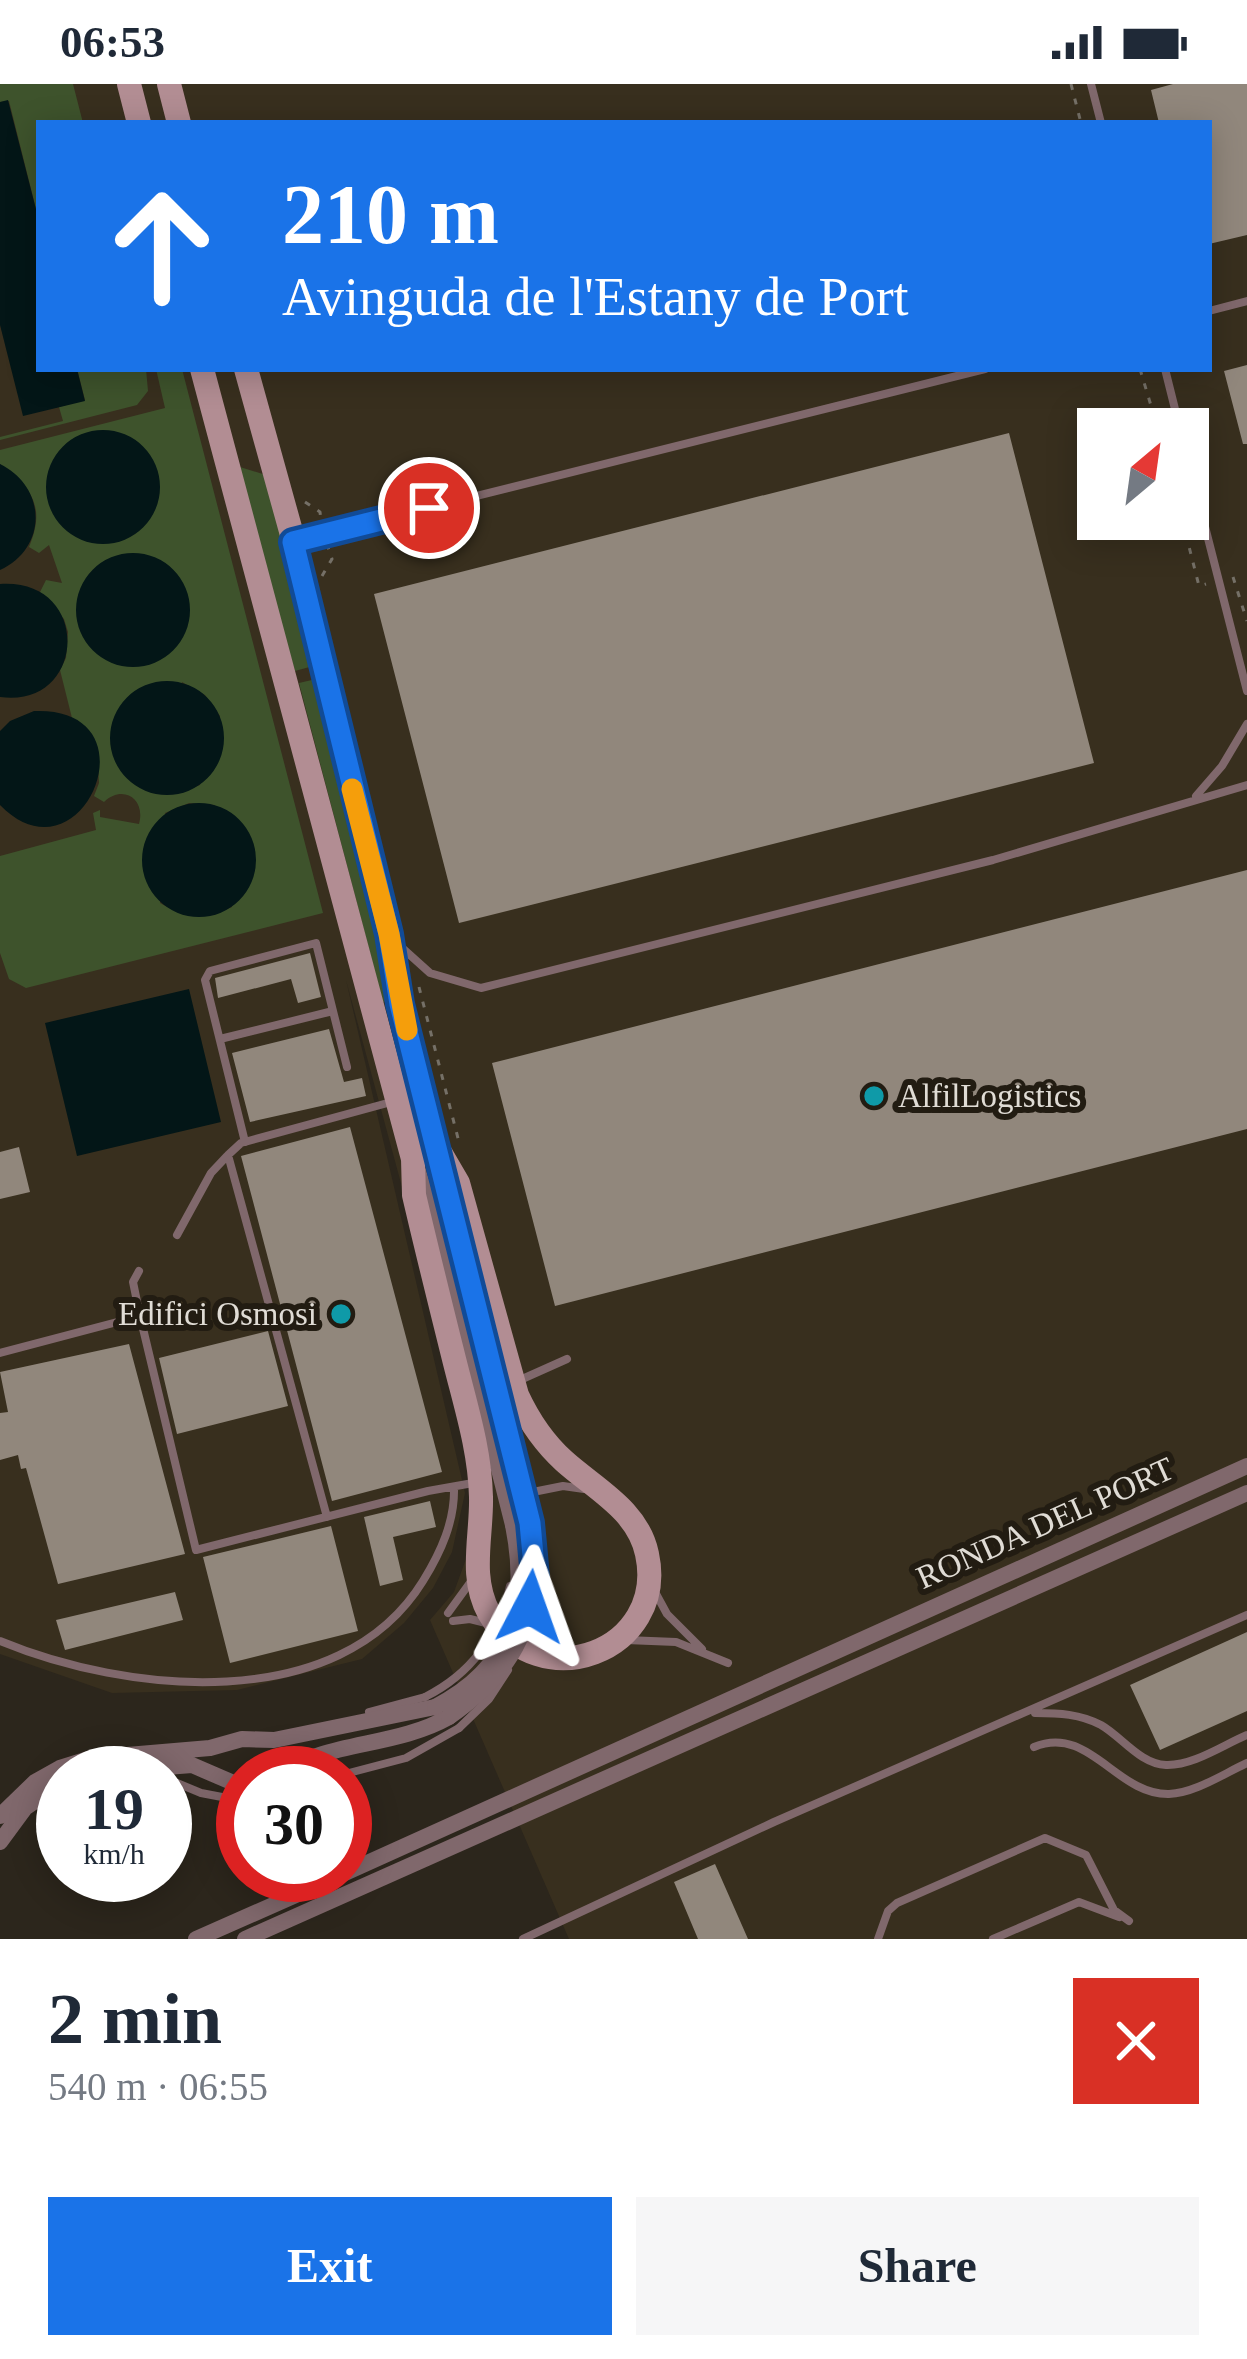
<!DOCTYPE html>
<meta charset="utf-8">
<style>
body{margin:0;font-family:"Times New Roman",serif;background:#f6f6f7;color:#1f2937;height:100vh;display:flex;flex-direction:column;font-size:45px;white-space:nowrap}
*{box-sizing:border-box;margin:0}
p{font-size:39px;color:#747a83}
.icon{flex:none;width:66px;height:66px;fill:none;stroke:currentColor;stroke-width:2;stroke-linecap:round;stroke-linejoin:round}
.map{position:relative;height:1855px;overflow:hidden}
.side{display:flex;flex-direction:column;background:#fff;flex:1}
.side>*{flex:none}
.guide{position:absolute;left:36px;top:36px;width:1176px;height:252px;border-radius:0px;box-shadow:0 6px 30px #0003;background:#1a73e8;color:#fff;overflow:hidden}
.needle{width:78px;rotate:29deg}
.fabs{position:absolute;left:1077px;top:324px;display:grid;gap:24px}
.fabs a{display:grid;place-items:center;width:132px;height:132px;border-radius:0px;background:#fff;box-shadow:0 6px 30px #0003;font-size:60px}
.speed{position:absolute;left:36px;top:1662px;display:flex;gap:24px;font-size:60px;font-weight:700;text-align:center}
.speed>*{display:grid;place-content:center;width:156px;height:156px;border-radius:50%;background:#fff;box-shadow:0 6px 30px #0003;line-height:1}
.speed small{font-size:30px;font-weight:400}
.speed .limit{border:18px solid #d22;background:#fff;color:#111}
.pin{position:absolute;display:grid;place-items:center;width:102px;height:102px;color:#fff;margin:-51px;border:6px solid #fff;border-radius:50%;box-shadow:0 3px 12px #0007}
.me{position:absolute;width:132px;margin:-66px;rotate:4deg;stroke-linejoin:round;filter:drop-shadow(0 0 9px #0008)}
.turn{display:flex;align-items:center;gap:42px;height:252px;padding:0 48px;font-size:54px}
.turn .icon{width:156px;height:156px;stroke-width:2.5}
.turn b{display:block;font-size:84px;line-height:102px}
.round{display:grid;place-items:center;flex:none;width:126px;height:126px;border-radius:0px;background:#f6f6f7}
.headline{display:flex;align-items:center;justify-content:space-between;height:204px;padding:0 48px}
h1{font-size:72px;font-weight:800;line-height:90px}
.button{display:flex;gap:24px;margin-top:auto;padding:24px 48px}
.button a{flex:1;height:138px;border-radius:0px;background:#1a73e8;color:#fff;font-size:48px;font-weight:800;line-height:138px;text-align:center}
.button a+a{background:#f6f6f7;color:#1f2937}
.status{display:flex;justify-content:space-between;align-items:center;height:84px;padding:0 60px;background:#fff;direction:ltr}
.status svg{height:33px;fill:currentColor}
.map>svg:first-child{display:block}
.built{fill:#382f1e;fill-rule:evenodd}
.green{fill:#3e532c;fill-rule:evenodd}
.water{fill:#031617}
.building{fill:#91877c}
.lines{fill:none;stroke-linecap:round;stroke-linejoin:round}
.path{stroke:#757067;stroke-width:3;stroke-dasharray:6 9;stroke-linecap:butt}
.lane{stroke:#80686c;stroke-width:8}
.street{stroke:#80686c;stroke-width:16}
.secondary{stroke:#b28d93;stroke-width:24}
.lane-bridge{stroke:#80686c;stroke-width:8}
.street-bridge{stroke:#80686c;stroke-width:16}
.route-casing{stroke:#114b97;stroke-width:30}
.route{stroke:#1a73e8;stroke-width:21}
.slow{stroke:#f59e0b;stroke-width:21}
.culture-dot{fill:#0f9aa8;stroke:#221c12;stroke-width:4.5}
.labels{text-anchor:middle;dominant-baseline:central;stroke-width:12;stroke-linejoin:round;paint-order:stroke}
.poi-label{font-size:33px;fill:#e0dcd5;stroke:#221c12;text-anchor:start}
.street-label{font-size:33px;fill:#e0dcd5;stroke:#221c12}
</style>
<div class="status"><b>06:53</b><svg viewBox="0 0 49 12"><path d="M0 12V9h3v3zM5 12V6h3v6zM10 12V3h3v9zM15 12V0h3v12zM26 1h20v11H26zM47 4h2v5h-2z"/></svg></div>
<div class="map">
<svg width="1247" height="1855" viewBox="0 0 1247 1855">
<rect width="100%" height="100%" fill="#2c261c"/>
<path class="built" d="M 0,0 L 1247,0 L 1247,1855 L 569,1855 L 430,1536 L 454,1508 L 466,1475 L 475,1406 L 451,1284 L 346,896 L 465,1409 L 452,1468 L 433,1504 L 404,1539 L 362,1575 L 237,1606 L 112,1609 L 0,1570 ZM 39,39 L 1209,39 L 1209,285 L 39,285 ZM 1098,345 L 1188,345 L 1188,435 L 1098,435 Z"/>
<path class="green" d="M 0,0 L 73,0 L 83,39 L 39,39 L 39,137 L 9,17 L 0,18 Z
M 77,285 L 146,285 L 148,307 L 137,321 L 0,356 L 0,353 L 63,337 L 59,323 L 85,316 Z
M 156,285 L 182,285 L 323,829 L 26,904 L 9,895 L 0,869 L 0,772 L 96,746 L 93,729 L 100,726 L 100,733 L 139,740 C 146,715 123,700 104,718 L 94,712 L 99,699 L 97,662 L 72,634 L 60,586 L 66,574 L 68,548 L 64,535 L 40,508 L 46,496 L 62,499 L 49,461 L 39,469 L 29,463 C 46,422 32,405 0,380 L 0,366 L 165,324 ZM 182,598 L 205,611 L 220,632 L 200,701 L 176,710 L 151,709 ZM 189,719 L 215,721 L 232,823 C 204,835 187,834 160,819 L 165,729 Z
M 240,383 L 266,391 L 313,582 L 295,587 L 263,482 Z
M 316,595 L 392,916 L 383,918 L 299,599 Z"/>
<path class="water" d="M 8,16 L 39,137 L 39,285 L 77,285 L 85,317 L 23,332 L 0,241 L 0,18 Z
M46 403a57 57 0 1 1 114 0a57 57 0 1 1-114 0Z
M 0,380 C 47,403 48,464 0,486 Z
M76 526a57 57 0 1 1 114 0a57 57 0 1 1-114 0Z
M 0,500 C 93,494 87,625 0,613 Z
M110 654a57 57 0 1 1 114 0a57 57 0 1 1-114 0Z
M 34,627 C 159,622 82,805 0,721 L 0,647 L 10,637 Z
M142 776a57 57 0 1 1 114 0a57 57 0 1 1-114 0Z
M 189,905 L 221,1038 L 77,1072 L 45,939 Z"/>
<path class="building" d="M 1173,0 L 1247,0 L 1247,151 L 1209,160 L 1209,39 L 1159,39 L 1151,6 Z
M 1247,281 L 1247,360 L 1243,360 L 1224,287 Z
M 1009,349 L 1094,679 L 459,839 L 374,510 Z
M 1247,786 L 1247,1045 L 555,1222 L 492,979 Z
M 310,869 L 321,913 L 298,919 L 291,895 L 218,914 L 215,894 Z
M 329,945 L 344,998 L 362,994 L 366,1012 L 250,1038 L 232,969 Z
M 350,1043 L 442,1388 L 332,1417 L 241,1072 Z
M 19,1063 L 30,1108 L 0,1115 L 0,1068 Z
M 268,1247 L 288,1322 L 177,1350 L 159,1274 Z
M 129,1260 L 185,1470 L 58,1500 L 26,1384 L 21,1385 L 18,1371 L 0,1376 L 0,1329 L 8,1328 L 0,1288 Z
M 430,1417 L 436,1443 L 393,1453 L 403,1496 L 380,1502 L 364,1433 Z
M 331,1442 L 358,1547 L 230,1579 L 203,1473 Z
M 175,1508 L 183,1536 L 65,1566 L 56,1536 Z
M 1247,1548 L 1247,1627 L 1160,1666 L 1130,1601 Z
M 715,1780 L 748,1855 L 698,1855 L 674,1798 Z"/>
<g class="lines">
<path class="path" d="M 1071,0 L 1081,39
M 1140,285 L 1158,345
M 305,418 L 320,428 L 321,437
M 1182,435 L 1199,502 L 1206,500
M 322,492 L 332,475 L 328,463
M 1233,493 L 1247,537
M 419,903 L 460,1062"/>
<path class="lane" d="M 1091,0 L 1101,39
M 1209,227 L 1247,217
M 1165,285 L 1180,345
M 1188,376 L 1247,607
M 300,456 L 985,285
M 1196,712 L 1222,682 L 1247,640
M 400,862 L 430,889 L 481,904 L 993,776 L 1247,701
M 220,955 L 333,927
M 245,1058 L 205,896 L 210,887 L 316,859 L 347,983
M 177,1151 L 211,1089 L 227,1072
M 139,1187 L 133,1198 L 140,1232
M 0,1269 L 140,1232 L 196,1466 L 428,1407 L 473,1399
M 520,1296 L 567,1275
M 538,1407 L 563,1402 L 584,1405
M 327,1433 L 228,1071 L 241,1059 L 395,1017
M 655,1508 L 667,1530 L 702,1565
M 448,1529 L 472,1496
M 453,1537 L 470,1535 L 486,1539
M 626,1556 L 676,1558 L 728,1579
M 0,1557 C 125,1609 339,1633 423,1497 C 441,1468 455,1437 454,1403
M 369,1628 L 425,1613
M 1035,1629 C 1059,1629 1080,1630 1101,1641 C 1122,1653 1140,1680 1166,1681 C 1193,1682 1223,1661 1247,1651
M 1034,1663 C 1089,1640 1116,1711 1169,1710 C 1195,1709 1223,1690 1247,1679
M 345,1690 L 406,1674 L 459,1644
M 165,1694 L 201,1709 L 243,1717
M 523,1855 L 774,1738 L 1247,1531
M 878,1855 L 888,1827 L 897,1819 L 1045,1754 L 1086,1771 L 1114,1826 L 1129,1837
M 993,1855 L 1079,1818 L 1119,1833"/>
<path class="street" d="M 442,1083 L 513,1374
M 418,1087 L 451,1195 L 513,1441
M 89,1689 L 192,1681 L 243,1703
M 279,1689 C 329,1657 396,1663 449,1633
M 0,1732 L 35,1698 L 60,1684 L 92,1674 L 210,1664 L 242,1655 L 274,1656 L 435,1623
M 0,1758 L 25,1724 L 63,1698
M 345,1789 L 1247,1382
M 196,1855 L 341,1791
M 245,1855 L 1247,1409"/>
<path class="secondary" d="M 129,0 L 139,39
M 169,0 L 179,39
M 202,285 L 413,1075 L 414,1111 C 427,1167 441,1223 455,1279 C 466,1323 480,1367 481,1413 C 482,1452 469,1493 489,1529 C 538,1616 668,1567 647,1470 C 638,1426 595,1405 564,1377 C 543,1358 529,1337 517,1311 L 458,1099 L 437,1063 L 400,920 L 389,850 L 294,458 L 246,285"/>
<path class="lane-bridge" d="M 425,1613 C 471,1590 499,1551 510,1502
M 459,1644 L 489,1615 L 508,1586"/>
<path class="street-bridge" d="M 435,1623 C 513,1583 529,1521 513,1441
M 449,1633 C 554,1559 541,1484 513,1374"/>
</g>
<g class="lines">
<g class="route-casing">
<path id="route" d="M 429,424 L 293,458 L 389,850 L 400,920 L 530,1439 L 535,1493 L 530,1523"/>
</g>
<use href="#route" class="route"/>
<path class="slow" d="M 352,705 L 389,850 L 407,946"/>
</g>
<g class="culture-dot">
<circle cx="874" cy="1012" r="12"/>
<circle cx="341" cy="1230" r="12"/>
</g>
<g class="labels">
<g class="poi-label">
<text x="898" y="1012">AlfilLogistics</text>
<text x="317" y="1230" text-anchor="end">Edifici Osmosi</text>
</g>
<g class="street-label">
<text transform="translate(1045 1439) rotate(-24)">RONDA DEL PORT</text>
</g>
</g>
</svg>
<div class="fabs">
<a><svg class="needle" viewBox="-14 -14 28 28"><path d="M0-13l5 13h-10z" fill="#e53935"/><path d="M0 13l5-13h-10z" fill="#747a83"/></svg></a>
</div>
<div class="speed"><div>19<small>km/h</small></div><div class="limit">30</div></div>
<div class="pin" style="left:429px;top:424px;background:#d93025"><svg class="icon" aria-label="arrive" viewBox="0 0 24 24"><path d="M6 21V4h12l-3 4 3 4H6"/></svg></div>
<svg class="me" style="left:530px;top:1523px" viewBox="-20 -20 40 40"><path d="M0-17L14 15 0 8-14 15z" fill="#1a73e8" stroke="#fff" stroke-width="4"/></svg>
<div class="guide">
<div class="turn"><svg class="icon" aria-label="ahead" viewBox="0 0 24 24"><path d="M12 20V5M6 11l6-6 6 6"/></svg><div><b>210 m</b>Avinguda de l'Estany de Port</div></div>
</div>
</div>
<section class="side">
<div class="headline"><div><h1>2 min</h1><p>540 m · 06:55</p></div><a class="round" style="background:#d93025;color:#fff"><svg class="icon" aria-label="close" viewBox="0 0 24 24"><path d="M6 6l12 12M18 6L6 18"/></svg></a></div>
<div class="button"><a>Exit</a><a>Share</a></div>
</section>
